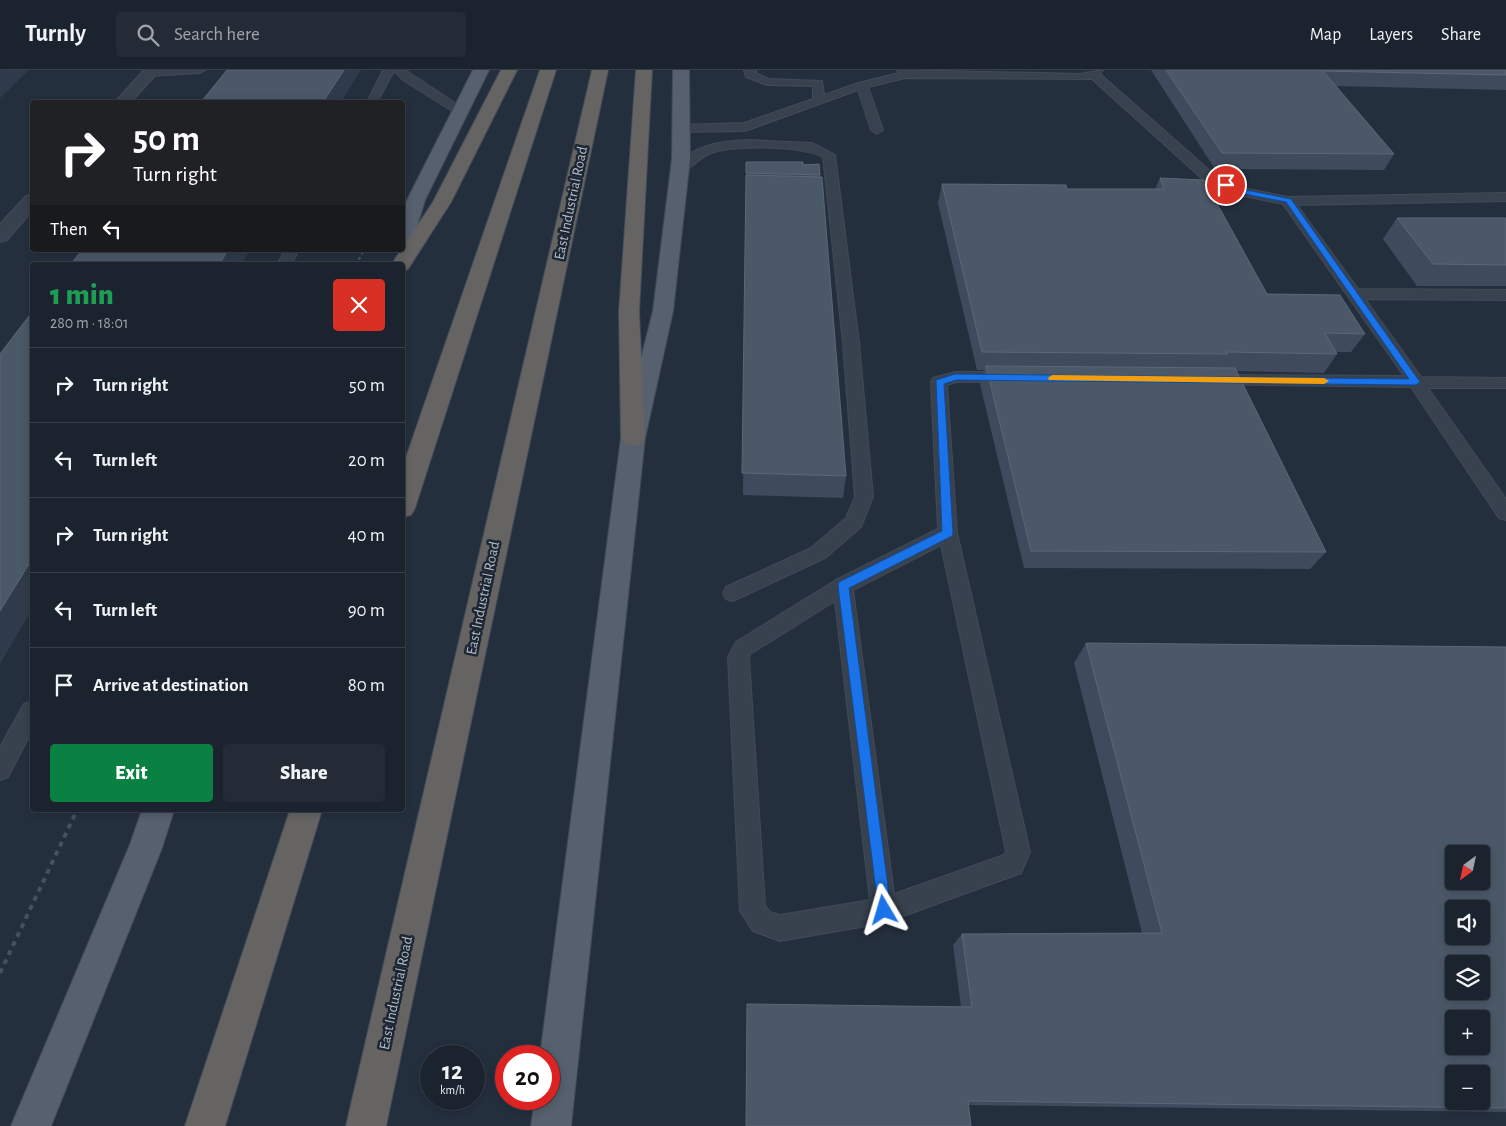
<!DOCTYPE html>
<meta charset="utf-8">
<style>
body{margin:0;font-family:"Alegreya Sans",sans-serif;background:#242b36;color:#f1f3f6;height:100vh;display:flex;flex-direction:column;font-size:19px;white-space:nowrap}
*{box-sizing:border-box;margin:0}
p{font-size:16px;color:#a0a4aa}
.icon{flex:none;width:28px;height:28px;fill:none;stroke:currentColor;stroke-width:2;stroke-linecap:round;stroke-linejoin:round}
.map{position:relative;flex:1;overflow:hidden}
.panel{position:absolute;left:30px;top:192px;width:375px;height:550px;display:flex;flex-direction:column;background:#1b232e;border-radius:5px;box-shadow:0 2px 8px #0003,0 0 0 1px #39404a}
.panel>*{flex:none}
.top-card{position:absolute;left:30px;top:30px;width:375px;height:152px;border-radius:5px;box-shadow:0 2px 8px #0003,0 0 0 1px #39404a;background:#202124;color:#fff;overflow:hidden}
.needle{width:32px;rotate:213deg}
.tools{position:absolute;left:1445px;top:775px;display:grid;gap:10px}
.tools a{display:grid;place-items:center;width:45px;height:45px;border-radius:5px;background:#1b232e;box-shadow:0 2px 8px #0003,0 0 0 1px #39404a;font-size:25px}
.speed{position:absolute;left:420px;top:975px;display:flex;gap:10px;font-size:25px;font-weight:700;text-align:center}
.speed>*{display:grid;place-content:center;width:65px;height:65px;border-radius:50%;background:#1b232e;box-shadow:0 2px 8px #0003,0 0 0 1px #39404a;line-height:1}
.speed small{font-size:12px;font-weight:400}
.speed .limit{border:8px solid #d22;background:#fff;color:#111}
.pin{position:absolute;display:grid;place-items:center;width:42px;height:42px;color:#fff;margin:-21px;border:2px solid #fff;border-radius:50%;box-shadow:0 1px 5px #0007}
.me{position:absolute;width:55px;margin:-28px;rotate:353deg;stroke-linejoin:round;filter:drop-shadow(0 0 4px #0008)}
.turn{display:flex;align-items:center;gap:18px;height:105px;padding:0 20px;font-size:22px}
.turn .icon{width:65px;height:65px;stroke-width:2.5}
.turn b{display:block;font-size:35px;line-height:42px}
.then{display:flex;align-items:center;height:48px;padding:0 20px;background:#0003;gap:10px;font-size:19px}
.round{display:grid;place-items:center;flex:none;width:52px;height:52px;border-radius:5px;background:#242b36}
.headline{display:flex;align-items:center;justify-content:space-between;height:85px;padding:0 20px}
h1{font-size:30px;font-weight:800;line-height:38px;color:#1e9e55}
.cta{display:flex;gap:10px;margin-top:auto;padding:10px 20px}
.cta a{flex:1;height:58px;border-radius:5px;background:#0b8043;color:#fff;font-size:20px;font-weight:800;line-height:58px;text-align:center}
.cta a+a{background:#242b36;color:#f1f3f6}
ul{padding:0;list-style:none}
li{display:flex;align-items:center;gap:15px;height:75px;padding:0 20px;border-top:1px solid #39404a}
li div{flex:1}
li b{display:block;font-size:19px}
li em{font-style:normal}
header{display:flex;align-items:center;gap:30px;box-sizing:border-box;height:70px;padding:0 25px;background:#1b232e;border-bottom:1px solid #39404a}
header strong{font-size:24px}
nav{display:flex;gap:28px;margin-inline-start:auto;font-size:18px}
.search{width:350px;height:45px;background:#242b36;display:flex;align-items:center;gap:12px;box-sizing:border-box;padding:0 18px;border-radius:5px;color:#a0a4aa;font-size:19px}
.map>svg:first-child{display:block}
.lines{fill:none;stroke-linecap:round;stroke-linejoin:round}
.service-casing{stroke:#414a57;stroke-width:2}
.minor-casing{stroke:#414a57;stroke-width:2}
.primary-casing{stroke:#414a57;stroke-width:2}
.trunk-casing{stroke:#434c59;stroke-width:2}
.path-far1{stroke:#3f5557;stroke-width:2.5;stroke-dasharray:3 3;stroke-linecap:butt}
.path{stroke:#3f5557;stroke-width:4;stroke-dasharray:5 5;stroke-linecap:butt}
.service{fill:#38414e;fill-rule:evenodd}
.minor{fill:#38414e;fill-rule:evenodd}
.primary{fill:#56606e;fill-rule:evenodd}
.trunk{fill:#656462;fill-rule:evenodd}
.wall{fill:#3f4b5c}
.shaded-wall{fill:#2f3b4b}
.building{fill:#4b5868;stroke:#5c6777;fill-rule:evenodd}
.route{fill:#1a73e8;stroke:#114b97}
.slow{fill:#f59e0b}
.labels{text-anchor:middle;dominant-baseline:central;stroke-width:5;stroke-linejoin:round;paint-order:stroke}
.street-label{font-size:15px;fill:#b4bcc9;stroke:#1d2633}
</style>
<header>
<strong>Turnly</strong>
<div class="search"><svg class="icon" aria-label="search" viewBox="0 0 24 24"><circle cx="10" cy="10" r="6"/><path d="M15 15l6 6"/></svg>Search here</div>
<nav><a>Map</a><a>Layers</a><a>Share</a></nav>
</header>
<div class="map">
<svg width="1506" height="1056" viewBox="0 0 1506 1056">
<rect width="100%" height="100%" fill="#242f3e"/>
<g class="lines">
<g class="service-casing">
<path id="service" d="M 205,0 L 199,3 L 149,6 L 143,3 L 148,0 Z
M 383,0 L 405,0 L 467,41 L 461,45 L 457,44 L 403,10 L 394,1 L 377,32 L 367,32 Z
M 744,0 L 756,0 L 756,3 L 769,9 L 822,11 L 824,25 L 858,13 L 899,3 L 897,0 L 1079,4 L 1103,0 L 1100,4 L 1217,107 L 1243,118 L 1288,127 L 1506,123 L 1506,131 L 1297,135 L 1358,219 L 1506,220 L 1506,230 L 1365,229 L 1421,307 L 1506,308 L 1506,318 L 1428,318 L 1506,429 L 1506,450 L 1499,448 L 1411,317 L 1208,314 L 1206,310 L 1208,306 L 1214,305 L 1404,306 L 1283,134 L 1234,124 L 1207,113 L 1092,9 L 905,8 L 868,17 L 883,60 L 877,64 L 871,60 L 858,20 L 745,61 L 677,62 L 675,59 L 677,56 L 681,55 L 744,53 L 813,29 L 813,16 L 767,15 L 746,7 Z
M 748,70 L 812,73 L 835,85 L 859,273 L 873,427 L 861,457 L 825,488 L 733,531 L 726,529 L 723,523 L 726,517 L 811,478 L 846,448 L 855,427 L 843,273 L 823,87 C 800,76 734,74 709,84 C 699,88 691,99 680,102 L 674,98 C 692,75 721,71 748,70 Z
M 285,180 L 299,180 L 291,195 L 277,195 Z
M 955,302 L 1008,302 L 1014,303 L 1016,307 L 1014,311 L 1008,312 L 956,312 L 947,315 L 957,463 L 1030,782 L 1021,803 L 884,853 L 780,871 L 753,861 L 740,841 L 728,587 L 736,572 L 836,510 L 938,459 L 931,312 L 933,308 ZM 941,475 L 1006,781 L 1004,785 L 894,824 L 853,520 ZM 835,531 L 870,830 L 780,845 L 770,842 L 765,836 L 749,588 L 750,584 Z
M 32,631 L 32,661 L 8,707 L 0,710 L 0,677 L 24,634 Z"/>
</g>
<g class="minor-casing">
<path id="minor" d="M 144,0 L 160,0 L 131,32 L 115,32 Z
M 32,125 L 32,141 L 7,170 L 0,172 L 0,154 L 26,126 Z"/>
</g>
<g class="primary-casing">
<path id="primary" d="M 473,0 L 489,0 L 425,130 L 412,173 L 409,177 L 402,179 L 402,143 L 407,130 Z
M 673,0 L 689,0 L 690,89 L 673,241 L 645,368 L 571,1056 L 531,1056 L 535,1029 L 549,1029 L 549,986 L 540,986 L 621,368 L 653,241 L 672,89 Z
M 142,740 L 174,740 L 162,778 L 51,1056 L 11,1056 L 129,777 Z"/>
</g>
<g class="trunk-casing">
<path id="trunk" d="M 501,0 L 517,0 L 451,132 L 408,199 L 402,201 L 402,195 L 391,195 L 433,132 Z
M 540,0 L 556,0 L 415,438 L 411,445 L 402,447 L 402,399 Z
M 592,0 L 608,0 L 386,1056 L 346,1056 Z
M 636,0 L 652,0 L 639,242 L 645,368 L 641,374 L 633,376 L 625,374 L 621,368 L 619,242 Z
M 290,740 L 322,740 L 225,1056 L 185,1056 Z"/>
</g>
<path class="path-far1" d="M 356,195 L 364,180"/>
<path class="path" d="M 0,903 L 77,740"/>
<use href="#service" class="service"/>
<use href="#minor" class="minor"/>
<use href="#primary" class="primary"/>
<use href="#trunk" class="trunk"/>
</g>
<path class="wall" d="M 1151,0 L 1506,0 L 1506,20 L 1336,16 L 1394,84 L 1384,100 L 1215,99 Z
M 746,92 L 803,95 L 819,94 L 846,406 L 843,428 L 743,425 Z
M 1160,108 L 1267,224 L 1365,264 L 1351,282 L 1336,282 L 1337,284 L 1324,303 L 1236,301 L 1326,482 L 1310,499 L 1024,498 L 980,314 L 984,300 L 977,300 L 938,133 L 942,114 L 1067,119 L 1155,119 Z
M 1397,148 L 1506,148 L 1506,216 L 1417,216 L 1383,169 Z
M 1086,573 L 1506,577 L 1506,1042 L 969,1035 L 746,1056 L 961,937 L 953,875 L 962,864 L 1142,863 L 1074,593 Z"/>
<path class="shaded-wall" d="M 1,0 L 29,0 L 0,28 L 0,1 Z
M 344,0 L 361,0 L 341,32 L 323,32 Z
M 228,180 L 250,180 L 241,195 L 219,195 Z
M 32,489 L 32,539 L 0,594 L 0,541 Z"/>
<path class="building" d="M 227,0 L 344,0 L 323,32 L 201,32 Z
M 1166,0 L 1506,0 L 1506,5 L 1323,1 L 1394,84 L 1222,83 Z
M 746,92 L 803,92 L 803,95 L 819,94 L 820,105 L 746,103 Z
M 746,105 L 822,107 L 846,406 L 742,403 Z
M 1160,108 L 1204,110 L 1267,224 L 1340,225 L 1365,264 L 1325,263 L 1337,284 L 1227,282 L 1227,284 L 982,282 L 942,114 L 1066,115 L 1067,119 L 1164,119 Z
M 1397,148 L 1506,148 L 1506,195 L 1433,194 Z
M 82,180 L 228,180 L 219,195 L 70,195 Z
M 32,242 L 32,489 L 0,541 L 0,284 Z
M 986,296 L 1235,298 L 1326,482 L 1031,481 Z
M 1086,573 L 1506,577 L 1506,1038 L 968,1031 L 971,1056 L 746,1056 L 747,934 L 972,937 L 962,864 L 1162,863 ZM 1454,784 L 1481,784 L 1481,811 L 1454,811 ZM 1454,839 L 1481,839 L 1481,866 L 1454,866 ZM 1454,894 L 1481,894 L 1481,921 L 1454,921 ZM 1454,949 L 1481,949 L 1481,976 L 1454,976 ZM 1454,1004 L 1481,1004 L 1481,1031 L 1454,1031 Z"/>
<path class="route" d="M 1226,113 L 1241,119 L 1291,129 L 1420,312 L 1416,315 L 956,310 L 944,314 L 953,463 L 952,466 L 849,518 L 891,840 L 889,845 L 884,847 L 879,845 L 838,516 L 839,512 L 942,461 L 936,310 L 955,304 L 1409,309 L 1286,132 L 1239,123 L 1223,117 L 1222,115 Z"/>
<path class="slow" d="M 1052,305 L 1324,308 L 1329,311 L 1324,314 L 1049,310 L 1048,308 Z"/>
<g class="labels">
<g class="street-label">
<text transform="translate(571 133) rotate(-78)">East Industrial Road</text>
<text transform="translate(483 528) rotate(-78)">East Industrial Road</text>
<text transform="translate(396 923) rotate(-78)">East Industrial Road</text>
</g>
</g>
</svg>
<div class="tools">
<a><svg class="needle" viewBox="-14 -14 28 28"><path d="M0-13l5 13h-10z" fill="#e53935"/><path d="M0 13l5-13h-10z" fill="#a0a4aa"/></svg></a>
<a><svg class="icon" aria-label="sound" viewBox="0 0 24 24"><path d="M4 9h4l5-4v14l-5-4H4zM17 9q2 3 0 6"/></svg></a>
<a><svg class="icon" aria-label="layers" viewBox="0 0 24 24"><path d="M12 4l9 5-9 5-9-5zM3 14l9 5 9-5"/></svg></a>
<a>+</a>
<a>−</a>
</div>
<div class="speed"><div>12<small>km/h</small></div><div class="limit">20</div></div>
<div class="pin" style="left:1226px;top:115px;background:#d93025"><svg class="icon" aria-label="arrive" viewBox="0 0 24 24"><path d="M6 21V4h12l-3 4 3 4H6"/></svg></div>
<svg class="me" style="left:884px;top:840px" viewBox="-20 -20 40 40"><path d="M0-17L14 15 0 8-14 15z" fill="#1a73e8" stroke="#fff" stroke-width="4"/></svg>
<div class="top-card">
<div class="turn"><svg class="icon" aria-label="right" viewBox="0 0 24 24"><path d="M7 20v-9h11M14 6l5 5-5 5"/></svg><div><b>50 m</b>Turn right</div></div>
<div class="then">Then<svg class="icon" aria-label="left" viewBox="0 0 24 24"><path d="M17 20v-9H6M10 6l-5 5 5 5"/></svg></div>
</div>
<section class="panel">
<div class="headline"><div><h1>1 min</h1><p>280 m · 18:01</p></div><a class="round" style="background:#d93025;color:#fff"><svg class="icon" aria-label="close" viewBox="0 0 24 24"><path d="M6 6l12 12M18 6L6 18"/></svg></a></div>
<ul>
<li><svg class="icon" aria-label="right" viewBox="0 0 24 24"><path d="M7 20v-9h11M14 6l5 5-5 5"/></svg><div><b>Turn right</b></div><em>50 m</em></li>
<li><svg class="icon" aria-label="left" viewBox="0 0 24 24"><path d="M17 20v-9H6M10 6l-5 5 5 5"/></svg><div><b>Turn left</b></div><em>20 m</em></li>
<li><svg class="icon" aria-label="right" viewBox="0 0 24 24"><path d="M7 20v-9h11M14 6l5 5-5 5"/></svg><div><b>Turn right</b></div><em>40 m</em></li>
<li><svg class="icon" aria-label="left" viewBox="0 0 24 24"><path d="M17 20v-9H6M10 6l-5 5 5 5"/></svg><div><b>Turn left</b></div><em>90 m</em></li>
<li><svg class="icon" aria-label="arrive" viewBox="0 0 24 24"><path d="M6 21V4h12l-3 4 3 4H6"/></svg><div><b>Arrive at destination</b></div><em>80 m</em></li>
</ul>
<div class="cta"><a>Exit</a><a>Share</a></div>
</section>
</div>
